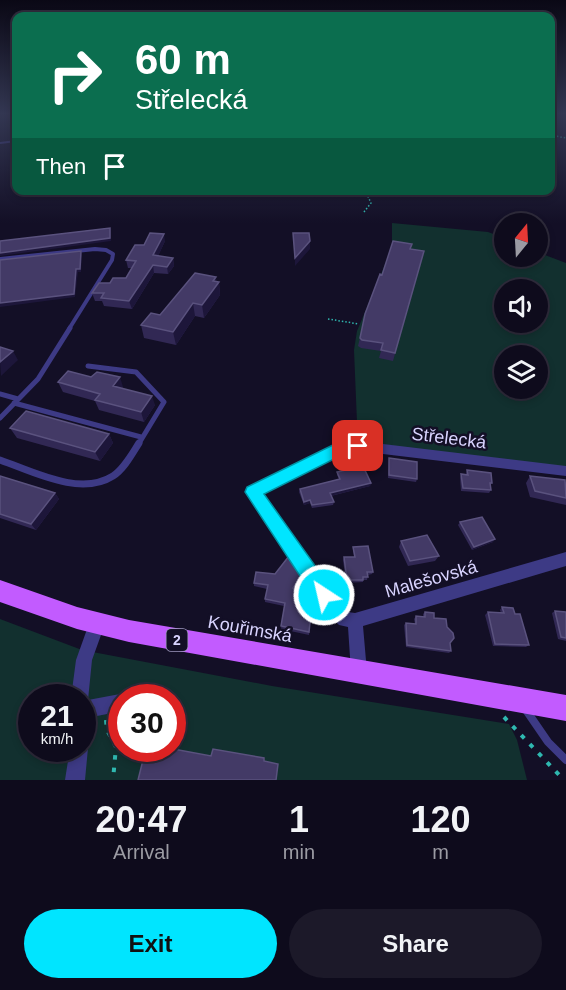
<!DOCTYPE html>
<meta charset="utf-8">
<style>
body{margin:0;font-family:Helvetica,sans-serif;background:#1c1929;color:#f1f3f6;height:100vh;display:flex;flex-direction:column;font-size:22px;white-space:nowrap}
*{box-sizing:border-box;margin:0}
p{font-size:20px;color:#9b9ba3}
.icon{flex:none;width:33px;height:33px;fill:none;stroke:currentColor;stroke-width:2;stroke-linecap:round;stroke-linejoin:round}
.map{position:relative;height:780px;overflow:hidden}
.sheet{display:flex;flex-direction:column;background:#0e0b1c;flex:1}
.sheet>*{flex:none}
.hud{position:absolute;left:12px;top:12px;width:543px;height:183px;border-radius:12px;box-shadow:0 3px 9px #0003,0 0 0 2px #2e2b3b;background:#0b6e4f;color:#fff;overflow:hidden}
.needle{width:39px;rotate:18deg}
.buttons{position:absolute;left:494px;top:213px;display:grid;gap:12px}
.buttons a{display:grid;place-items:center;width:54px;height:54px;border-radius:50%;background:#0e0b1c;box-shadow:0 3px 9px #0003,0 0 0 2px #2e2b3b;font-size:30px}
.speed{position:absolute;left:18px;top:684px;display:flex;gap:12px;font-size:30px;font-weight:700;text-align:center}
.speed>*{display:grid;place-content:center;width:78px;height:78px;border-radius:50%;background:#0e0b1c;box-shadow:0 3px 9px #0003,0 0 0 2px #2e2b3b;line-height:1}
.speed small{font-size:15px;font-weight:400}
.speed .limit{border:9px solid #d22;background:#fff;color:#111}
.pin{position:absolute;display:grid;place-items:center;width:51px;height:51px;color:#fff;margin:-26px;border-radius:12px;box-shadow:0 3px 9px #0006}
.me{position:absolute;width:66px;margin:-33px;rotate:325deg;stroke-linejoin:round;filter:drop-shadow(0 0 4px #0008)}
.turn{display:flex;align-items:center;gap:21px;height:126px;padding:0 24px;font-size:27px}
.turn .icon{width:78px;height:78px;stroke-width:2.5}
.turn b{display:block;font-size:42px;line-height:51px}
.then{display:flex;align-items:center;height:57px;padding:0 24px;background:#0003;gap:12px;font-size:22px}
.eta{display:flex;justify-content:space-evenly;align-items:center;height:102px;text-align:center}
.eta b{font-size:36px;font-weight:800;line-height:42px}
.primary-button{display:flex;gap:12px;margin-top:auto;padding:12px 24px}
.primary-button a{flex:1;height:69px;border-radius:36px;background:#00e5ff;color:#111;font-size:24px;font-weight:800;line-height:69px;text-align:center}
.primary-button a+a{background:#1c1929;color:#f1f3f6}
.map>svg:first-child{display:block}
.green{fill:#12302f;fill-rule:evenodd}
.lines{fill:none;stroke-linecap:round;stroke-linejoin:round}
.path-far1{stroke:#2fb8b0;stroke-width:1.5;stroke-dasharray:1.5 2;stroke-linecap:butt}
.path{stroke:#2fb8b0;stroke-width:4;stroke-dasharray:4.5 8;stroke-linecap:butt}
.service-far4{stroke:#3d3a85;stroke-width:2}
.service-far3{stroke:#3d3a85;stroke-width:4}
.service-far2{stroke:#3d3a85;stroke-width:5}
.service-far1{stroke:#3d3a85;stroke-width:7}
.service{stroke:#3d3a85;stroke-width:8}
.minor{fill:#3d3a85;fill-rule:evenodd}
.primary{fill:#c25bff;fill-rule:evenodd}
.wall{fill:#312854}
.shaded-wall{fill:#1d163a}
.building{fill:#433a66;stroke:#5a527e;stroke-width:1.5}
.route{fill:#00e5ff;stroke:#0095a6;stroke-width:1.5}
.labels{text-anchor:middle;dominant-baseline:central;stroke-width:5;stroke-linejoin:round;paint-order:stroke}
.shield{fill:#130f26;stroke:#9e99be;stroke-width:1.5}
.shield-label{font-size:14px;font-weight:bold;fill:#d9d4ff}
.near-street-label{font-size:18px;fill:#d9d4ff;stroke:#130f26}
</style>
<div class="map">
<svg width="566" height="780" viewBox="0 0 566 780">
<rect width="100%" height="100%" fill="#130f26"/>
<path class="green" d="M 392,223 L 488,232 L 504,238 L 504,256 L 537,256 L 537,252 L 566,263 L 566,471 L 358,446 L 354,350 L 357,331 L 392,248 ZM 504,290 L 537,290 L 537,322 L 504,322 ZM 504,356 L 537,356 L 537,388 L 504,388 Z
M 0,619 L 82,650 L 272,686 L 509,724 L 517,740 L 527,780 L 0,780 ZM 32,698 L 82,698 L 82,748 L 32,748 ZM 122,698 L 172,698 L 172,748 L 122,748 Z"/>
<g class="lines">
<path class="path-far1" d="M 550,135 L 566,138
M 364,212 L 371,203 L 365,190
M 328,319 L 359,324"/>
<path class="path" d="M 504,717 L 564,780
M 106,720 L 107,730 L 116,747 L 113,780"/>
<path class="service-far4" d="M 0,143 L 16,141"/>
<path class="service-far3" d="M 0,259 L 95,249 L 106,250 L 113,254 L 112,260 L 69,329"/>
<path class="service-far2" d="M 88,366 L 136,372 L 164,402 L 138,445
M 0,394 L 18,399
M 14,403 L 141,437
M 0,418 L 38,379 L 70,328"/>
<path class="service-far1" d="M 0,460 C 32,471 80,497 113,476 C 124,469 132,454 139,443"/>
<path class="service" d="M 526,710 L 548,742 L 566,760"/>
<path class="minor" d="M 358,441 L 566,466 L 566,476 L 358,451 L 346,452 L 262,494 L 341,607 L 348,612 L 355,613 L 566,552 L 566,566 L 363,626 L 367,672 L 365,678 L 359,680 L 353,678 L 351,672 L 348,627 L 339,625 L 331,617 L 247,492 L 248,488 L 340,444 Z
M 97,616 L 103,618 L 105,624 L 92,660 L 88,700 L 120,694 L 126,698 L 122,698 L 122,711 L 82,719 L 82,698 L 71,698 L 76,660 L 91,618 Z
M 82,740 L 86,741 L 88,748 L 85,780 L 65,780 L 70,748 L 82,748 Z"/>
<path class="primary" d="M 0,580 L 77,607 L 129,620 L 566,695 L 566,721 L 129,642 L 77,629 L 0,602 Z"/>
</g>
<path class="wall" d="M 165,241 L 158,256 L 173,258 L 174,266 L 168,274 L 154,273 L 132,309 L 104,306 L 102,301 L 95,301 L 92,293 L 110,283 L 126,278 L 132,268 L 128,268 L 126,260 L 144,245 Z
M 410,249 L 424,251 L 393,361 L 379,358 L 381,351 L 361,348 L 358,346 L 360,338 L 382,275 Z
M 217,282 L 219,282 L 220,295 L 204,318 L 195,316 L 176,345 L 144,338 L 141,325 L 160,315 Z
M 58,382 L 123,387 L 122,388 L 155,405 L 144,422 L 99,410 L 95,401 L 63,392 Z
M 10,428 L 109,434 L 113,443 L 100,461 L 17,438 Z
M 389,458 L 417,479 L 416,482 L 388,478 Z
M 467,470 L 492,483 L 490,486 L 491,490 L 489,493 L 461,491 L 460,478 L 461,474 L 466,475 L 466,473 Z
M 337,472 L 371,483 L 370,486 L 331,496 L 334,502 L 333,505 L 312,508 L 310,503 L 304,505 L 299,492 L 300,489 L 339,479 L 337,475 Z
M 0,476 L 55,493 L 59,499 L 36,530 L 0,518 Z
M 530,476 L 566,482 L 566,505 L 530,497 L 526,483 Z
M 460,522 L 493,542 L 472,550 L 458,525 Z
M 401,541 L 439,556 L 435,561 L 408,566 L 399,547 Z
M 353,547 L 373,572 L 372,574 L 368,575 L 367,580 L 363,580 L 363,582 L 346,583 L 343,560 L 344,557 L 354,557 L 353,549 Z
M 275,574 L 302,576 L 302,580 L 296,588 L 316,595 L 315,608 L 312,607 L 309,635 L 281,629 L 284,606 L 265,602 L 265,599 L 267,589 L 254,586 L 254,583 Z
M 502,607 L 529,645 L 526,647 L 493,646 L 485,615 L 488,612 L 501,613 L 500,610 Z
M 555,611 L 566,612 L 566,641 L 558,639 L 552,613 Z
M 425,612 L 434,618 L 450,643 L 451,651 L 449,653 L 406,647 L 404,625 L 406,623 L 415,624 L 414,619 L 416,616 L 423,617 L 423,614 Z"/>
<path class="shaded-wall" d="M 110,228 L 111,241 L 0,256 L 0,253 Z
M 164,234 L 165,241 L 155,263 L 153,255 Z
M 310,241 L 310,249 L 295,266 L 295,258 Z
M 81,251 L 82,254 L 81,272 L 78,272 L 75,297 L 0,307 L 0,303 L 76,269 Z
M 173,258 L 174,266 L 168,274 L 167,267 Z
M 153,265 L 154,273 L 132,309 L 129,301 Z
M 216,277 L 217,285 L 219,282 L 220,295 L 204,318 L 202,305 L 213,281 Z
M 193,303 L 195,316 L 176,345 L 173,332 Z
M 13,351 L 18,360 L 1,376 L 0,362 Z
M 120,377 L 123,387 L 116,396 L 113,386 Z
M 152,396 L 155,405 L 144,422 L 141,412 Z
M 109,434 L 113,443 L 100,461 L 95,452 Z
M 371,483 L 370,486 L 330,496 L 330,493 Z
M 55,493 L 59,499 L 36,530 L 31,524 Z
M 310,500 L 310,503 L 304,505 L 304,502 Z
M 495,539 L 493,542 L 472,550 L 474,547 Z
M 302,576 L 302,580 L 293,591 L 293,588 Z"/>
<path class="building" d="M 110,228 L 110,238 L 0,253 L 0,241 Z
M 150,233 L 164,234 L 153,255 L 173,258 L 167,267 L 153,265 L 129,301 L 101,298 L 104,293 L 92,293 L 99,283 L 110,283 L 113,278 L 126,278 L 136,261 L 126,260 L 135,245 L 144,245 Z
M 293,233 L 309,233 L 310,241 L 295,258 Z
M 393,241 L 412,244 L 410,249 L 424,251 L 395,353 L 381,350 L 383,343 L 362,340 L 360,338 L 365,314 L 380,274 L 382,275 Z
M 81,251 L 80,269 L 76,269 L 74,294 L 0,303 L 0,260 Z
M 195,273 L 216,277 L 213,281 L 219,282 L 202,305 L 193,303 L 173,332 L 141,325 L 151,313 L 160,315 Z
M 0,347 L 13,351 L 0,362 Z
M 68,371 L 91,377 L 97,372 L 120,377 L 113,386 L 152,396 L 141,412 L 95,400 L 100,394 L 58,382 Z
M 26,411 L 109,434 L 95,452 L 10,428 Z
M 389,458 L 417,462 L 417,479 L 389,475 Z
M 363,466 L 371,483 L 330,493 L 334,502 L 312,505 L 310,500 L 304,502 L 300,489 L 340,479 L 337,472 Z
M 467,470 L 491,473 L 492,483 L 490,483 L 491,490 L 463,488 L 461,474 L 468,475 Z
M 0,476 L 55,493 L 31,524 L 0,514 Z
M 530,476 L 565,480 L 566,498 L 535,491 Z
M 482,517 L 495,539 L 474,547 L 460,522 Z
M 427,535 L 439,556 L 410,561 L 401,541 Z
M 368,546 L 373,572 L 367,572 L 368,577 L 363,577 L 363,580 L 347,580 L 344,557 L 355,557 L 353,547 Z
M 289,556 L 302,576 L 293,588 L 313,591 L 316,595 L 315,604 L 312,604 L 309,632 L 281,626 L 285,603 L 265,599 L 268,585 L 254,583 L 256,572 L 275,574 Z
M 502,607 L 513,608 L 515,614 L 520,614 L 529,645 L 495,644 L 488,612 L 504,613 Z
M 555,611 L 566,612 L 566,638 L 561,637 Z
M 425,612 L 434,613 L 434,618 L 446,619 L 447,627 L 453,633 L 454,638 L 450,643 L 451,651 L 407,645 L 406,623 L 416,624 L 416,616 L 425,617 Z
M 146,748 L 152,748 L 161,750 L 161,748 L 168,748 L 211,756 L 213,749 L 264,758 L 264,761 L 278,764 L 276,780 L 138,780 Z"/>
<linearGradient id="sky" x2="0" y2="1"><stop stop-color="#0a0815"/><stop offset="0.51" stop-color="#333752"/><stop offset="1" stop-color="#333752" stop-opacity="0"/></linearGradient>
<rect width="566" height="223" fill="url(#sky)"/>
<path class="route" d="M 358,439 L 363,441 L 366,446 L 363,450 L 346,453 L 264,494 L 331,588 L 334,595 L 331,602 L 324,605 L 317,602 L 245,492 L 247,487 L 339,442 Z"/>
<g class="labels">
<rect class="shield" x="166.5" y="629" width="21" height="22" rx="4.5"/>
<g class="shield-label">
<text x="177" y="640">2</text>
</g>
<g class="near-street-label">
<text transform="translate(449 438) rotate(7)">Střelecká</text>
<text transform="translate(431 579) rotate(-16)">Malešovská</text>
<text transform="translate(250 629) rotate(10)">Kouřimská</text>
</g>
</g>
</svg>
<div class="buttons">
<a><svg class="needle" viewBox="-14 -14 28 28"><path d="M0-13l5 13h-10z" fill="#e53935"/><path d="M0 13l5-13h-10z" fill="#9b9ba3"/></svg></a>
<a><svg class="icon" aria-label="sound" viewBox="0 0 24 24"><path d="M4 9h4l5-4v14l-5-4H4zM17 9q2 3 0 6"/></svg></a>
<a><svg class="icon" aria-label="layers" viewBox="0 0 24 24"><path d="M12 4l9 5-9 5-9-5zM3 14l9 5 9-5"/></svg></a>
</div>
<div class="speed"><div>21<small>km/h</small></div><div class="limit">30</div></div>
<div class="pin" style="left:358px;top:446px;background:#d93025"><svg class="icon" aria-label="arrive" viewBox="0 0 24 24"><path d="M6 21V4h12l-3 4 3 4H6"/></svg></div>
<svg class="me" style="left:324px;top:595px" viewBox="-20 -20 40 40"><circle r="17" fill="#00e5ff" stroke="#fff" stroke-width="3"/><path d="M0-11L8 9 0 5-8 9z" fill="#fff"/></svg>
<div class="hud">
<div class="turn"><svg class="icon" aria-label="right" viewBox="0 0 24 24"><path d="M7 20v-9h11M14 6l5 5-5 5"/></svg><div><b>60 m</b>Střelecká</div></div>
<div class="then">Then<svg class="icon" aria-label="arrive" viewBox="0 0 24 24"><path d="M6 21V4h12l-3 4 3 4H6"/></svg></div>
</div>
</div>
<section class="sheet">
<div class="eta">
<div><b>20:47</b><p>Arrival</p></div>
<div><b>1</b><p>min</p></div>
<div><b>120</b><p>m</p></div>
</div>
<div class="primary-button"><a>Exit</a><a>Share</a></div>
</section>
